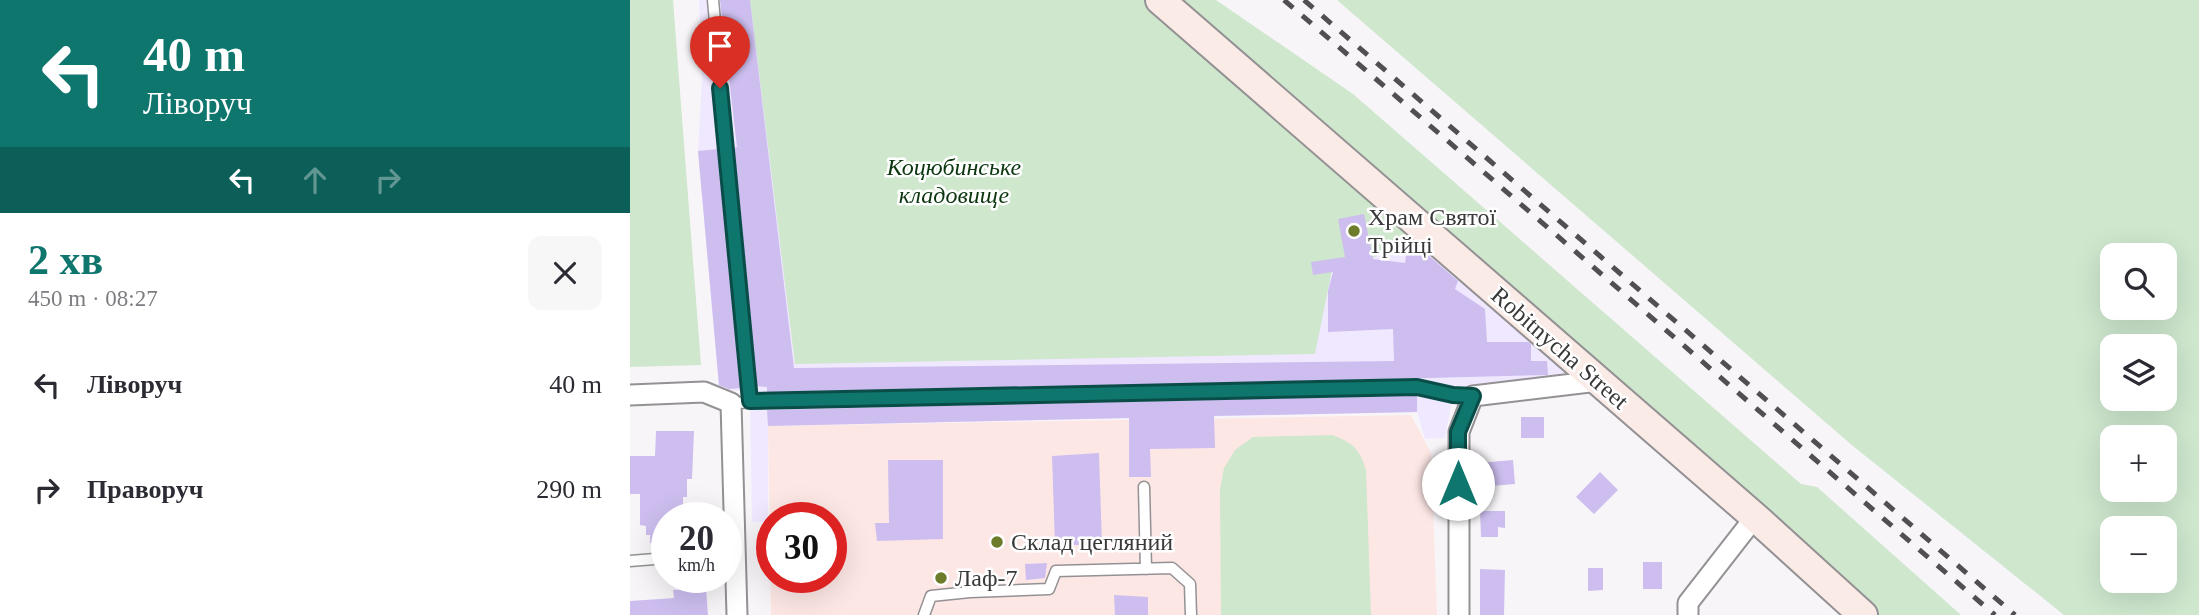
<!DOCTYPE html>
<html lang="uk">
<meta charset="utf-8">
<style>
body{margin:0;font-family:Georgia,serif;background:#f7f7f7;color:#2b2b33;height:100vh;display:flex;flex-direction:column;font-size:26px;white-space:nowrap}
*{box-sizing:border-box;margin:0}
p{font-size:23px;color:#7c7c81}
.icon{flex:none;width:38px;height:38px;fill:none;stroke:currentColor;stroke-width:2;stroke-linecap:round;stroke-linejoin:round}
.map{position:relative;flex:1;overflow:hidden}
.details{display:flex;flex-direction:column;background:#fff;width:630px}
.details>*{flex:none}
.hud{background:#0f766e;color:#fff;overflow:hidden}
.buttons{position:absolute;left:1470px;top:243px;display:grid;gap:14px}
.buttons a{display:grid;place-items:center;width:77px;height:77px;border-radius:14px;background:#fff;box-shadow:0 7px 28px #0002;font-size:35px}
.speed{position:absolute;left:21px;top:502px;display:flex;gap:14px;font-size:35px;font-weight:700;text-align:center}
.speed>*{display:grid;place-content:center;width:91px;height:91px;border-radius:50%;background:#fff;box-shadow:0 7px 28px #0002;line-height:1}
.speed small{font-size:18px;font-weight:400}
.speed .limit{border:10px solid #d22;background:#fff;color:#111}
.pin{position:absolute;display:grid;place-items:center;width:60px;height:60px;color:#fff;margin:-72px -30px;border-radius:50% 50% 50% 0;rotate:-45deg;box-shadow:0 0 7px #0007}
.pin .icon{rotate:45deg}
.me{position:absolute;width:77px;margin:-38px;rotate:0deg;stroke-linejoin:round;filter:drop-shadow(0 0 5px #0008)}
.turn{display:flex;align-items:center;gap:24px;height:147px;padding:0 28px;font-size:32px}
.turn .icon{width:91px;height:91px;stroke-width:2.5}
.turn b{display:block;font-size:49px;line-height:60px}
.lanes{display:flex;align-items:center;height:66px;padding:0 28px;background:#0003;justify-content:center;gap:35px;direction:ltr}
.lanes .off{opacity:.35}
.round{display:grid;place-items:center;flex:none;width:74px;height:74px;border-radius:14px;background:#f7f7f7}
.summary{display:flex;align-items:center;justify-content:space-between;height:119px;padding:0 28px}
h1{font-size:42px;font-weight:700;line-height:52px;color:#0f766e}
ul{padding:0;list-style:none}
li{display:flex;align-items:center;gap:21px;height:105px;padding:0 28px}
li div{flex:1}
li b{display:block;font-size:26px}
li em{font-style:normal}
main{display:flex;flex:1;min-height:0}
.map>svg:first-child{display:block}
.industrial{fill:#f0e8fe}
.education{fill:#fde7e5;fill-rule:evenodd}
.green{fill:#cee7cd;fill-rule:evenodd}
.building{fill:#cdbeef}
.lines{fill:none;stroke-linecap:round;stroke-linejoin:round}
.lane-casing{stroke:#949194;stroke-width:13}
.street-casing{stroke:#949194;stroke-width:23}
.secondary-casing{stroke:#949194;stroke-width:32}
.lane{stroke:#fff;stroke-width:10}
.street{stroke:#fff;stroke-width:19}
.secondary{stroke:#fbebe6;stroke-width:28}
.rail{stroke:#514f51;stroke-width:5;stroke-dasharray:12 12;stroke-linecap:butt}
.route-casing{stroke:#0a4d48;stroke-width:18}
.route{stroke:#0f766e;stroke-width:12}
.poi-dot{fill:#6d7c2a;stroke:#fff;stroke-width:2.5}
.labels{text-anchor:middle;dominant-baseline:central;stroke-width:5;stroke-linejoin:round;paint-order:stroke}
.park-label{font-size:24px;font-style:italic;fill:#0c3610;stroke:#fff}
.poi-label{font-size:24px;fill:#3a393a;stroke:#fff;text-anchor:start}
.street-label{font-size:24px;fill:#3a393a;stroke:#fff}
</style>
<main>
<section class="details">
<div class="hud">
<div class="turn"><svg class="icon" aria-label="left" viewBox="0 0 24 24"><path d="M17 20v-9H6M10 6l-5 5 5 5"/></svg><div><b>40 m</b>Ліворуч</div></div>
<div class="lanes"><svg class="icon" aria-label="left" viewBox="0 0 24 24"><path d="M17 20v-9H6M10 6l-5 5 5 5"/></svg><svg class="icon off" aria-label="ahead" viewBox="0 0 24 24"><path d="M12 20V5M6 11l6-6 6 6"/></svg><svg class="icon off" aria-label="right" viewBox="0 0 24 24"><path d="M7 20v-9h11M14 6l5 5-5 5"/></svg></div>
</div>
<div class="summary"><div><h1>2 хв</h1><p>450 m · 08:27</p></div><a class="round"><svg class="icon" aria-label="close" viewBox="0 0 24 24"><path d="M6 6l12 12M18 6L6 18"/></svg></a></div>
<ul>
<li><svg class="icon" aria-label="left" viewBox="0 0 24 24"><path d="M17 20v-9H6M10 6l-5 5 5 5"/></svg><div><b>Ліворуч</b></div><em>40 m</em></li>
<li><svg class="icon" aria-label="right" viewBox="0 0 24 24"><path d="M7 20v-9h11M14 6l5 5-5 5"/></svg><div><b>Праворуч</b></div><em>290 m</em></li>
</ul>
</section>
<div class="map">
<svg width="1569" height="615" viewBox="0 0 1569 615">
<rect width="100%" height="100%" fill="#f8f5f9"/>
<path class="industrial" d="M 69,0 L 120,0 L 703,265 L 786,233 L 947,376 L 823,395 L 815,438 L 795,439 L 787,412 L 138,426 L 138,522 L 122,522 L 120,401 L 117,391 L 89,390 L 68,151 L 72,79 Z"/>
<path class="education" d="M 781,415 L 801,453 L 807,615 L 141,615 L 138,426 ZM 142,518 L 201,518 L 201,578 L 142,578 Z"/>
<path class="green" d="M 0,0 L 43,0 L 71,365 L 0,367 Z
M 120,0 L 515,0 L 786,233 L 741,259 L 703,265 L 685,354 L 165,364 Z
M 538,0 L 586,0 L 723,94 L 1171,484 L 1187,487 L 1331,615 L 1244,615 L 688,117 L 672,111 Z
M 707,0 L 1569,0 L 1569,615 L 1434,615 L 1223,446 ZM 1482,256 L 1535,256 L 1535,308 L 1482,308 ZM 1482,346 L 1535,346 L 1535,399 L 1482,399 ZM 1482,438 L 1535,438 L 1535,490 L 1482,490 ZM 1482,528 L 1535,528 L 1535,581 L 1482,581 Z
M 703,435 C 724,444 729,448 736,470 L 741,615 L 591,615 L 590,489 L 594,468 L 605,450 L 623,437 Z"/>
<path class="building" d="M 90,0 L 120,0 L 164,368 L 764,361 L 763,329 L 698,332 L 698,291 L 703,272 L 683,275 L 681,262 L 715,257 L 708,219 L 734,214 L 743,259 L 775,263 L 776,256 L 791,249 L 828,281 L 825,289 L 855,309 L 857,342 L 898,342 L 901,344 L 901,361 L 917,361 L 918,375 L 137,395 L 137,387 L 126,386 L 104,148 L 107,147 Z
M 89,149 L 111,388 L 99,389 L 89,385 L 68,151 Z
M 787,395 L 787,412 L 584,416 L 585,448 L 520,449 L 521,477 L 499,477 L 499,418 L 138,426 L 137,410 Z
M 891,417 L 914,417 L 914,438 L 891,438 Z
M 26,431 L 64,431 L 62,479 L 57,479 L 57,497 L 53,497 L 53,518 L 37,518 L 37,543 L 20,543 L 20,535 L 16,535 L 16,526 L 10,525 L 10,494 L 0,494 L 0,456 L 25,456 Z
M 469,453 L 472,545 L 425,545 L 422,456 Z
M 258,460 L 313,460 L 313,539 L 247,541 L 245,523 L 259,523 Z
M 883,460 L 885,484 L 850,487 L 848,463 Z
M 970,472 L 988,490 L 964,514 L 946,497 Z
M 850,511 L 875,511 L 875,528 L 868,527 L 868,537 L 851,537 Z
M 1013,562 L 1032,562 L 1032,589 L 1013,589 Z
M 417,563 L 415,578 L 396,580 L 395,564 Z
M 958,568 L 973,568 L 973,590 L 958,591 Z
M 850,569 L 875,570 L 874,615 L 850,615 Z
M 76,588 L 78,615 L 0,615 L 0,601 L 44,598 L 43,590 Z
M 484,595 L 518,597 L 518,615 L 485,615 Z"/>
<g class="lines">
<g class="lane-casing">
<path id="lane" d="M 83,0 L 120,401
M 101,403 L 787,387 L 823,395 L 843,396
M 514,487 L 516,569
M 0,561 L 37,558
M 294,615 L 301,596 L 340,592 L 419,589 L 426,571 L 542,568 L 560,584 L 561,615"/>
</g>
<g class="street-casing">
<path id="street" d="M 0,395 L 74,392 L 101,403 L 107,615
M 829,615 L 829,432 L 843,396 L 968,381
M 1058,615 L 1058,603 L 1125,517"/>
</g>
<g class="secondary-casing">
<path id="secondary" d="M 530,0 L 1125,517 L 1233,615"/>
</g>
<use href="#lane" class="lane"/>
<use href="#street" class="street"/>
<use href="#secondary" class="secondary"/>
<path class="rail" d="M 654,0 C 892,204 1127,410 1365,615
M 674,0 L 1385,615"/>
</g>
<g class="lines">
<g class="route-casing">
<path id="route" d="M 90,88 L 120,401 L 787,387 L 823,395 L 843,396 L 828,432 L 828,484"/>
</g>
<use href="#route" class="route"/>
</g>
<g class="poi-dot">
<circle cx="724" cy="231" r="7"/>
<circle cx="367" cy="542" r="7"/>
<circle cx="311" cy="578" r="7"/>
</g>
<g class="labels">
<g class="park-label">
<text x="324" y="167">Коцюбинське<tspan x="324" dy="28">кладовище</tspan></text>
</g>
<g class="poi-label">
<text x="738" y="217">Храм Святої<tspan x="738" dy="28">Трійці</tspan></text>
<text x="381" y="542">Склад цегляний</text>
<text x="325" y="578">Лаф-7</text>
</g>
<g class="street-label">
<text transform="translate(930 348) rotate(41)">Robitnycha Street</text>
</g>
</g>
</svg>
<div class="buttons">
<a><svg class="icon" aria-label="search" viewBox="0 0 24 24"><circle cx="10" cy="10" r="6"/><path d="M15 15l6 6"/></svg></a>
<a><svg class="icon" aria-label="layers" viewBox="0 0 24 24"><path d="M12 4l9 5-9 5-9-5zM3 14l9 5 9-5"/></svg></a>
<a>+</a>
<a>−</a>
</div>
<div class="speed"><div>20<small>km/h</small></div><div class="limit">30</div></div>
<div class="pin" style="left:90px;top:88px;background:#d93025"><svg class="icon" aria-label="arrive" viewBox="0 0 24 24"><path d="M6 21V4h12l-3 4 3 4H6"/></svg></div>
<svg class="me" style="left:828px;top:484px" viewBox="-20 -20 40 40"><circle r="19" fill="#fff"/><path d="M0-13L10 11 0 6-10 11z" fill="#0f766e"/></svg>
</div>
</main>
